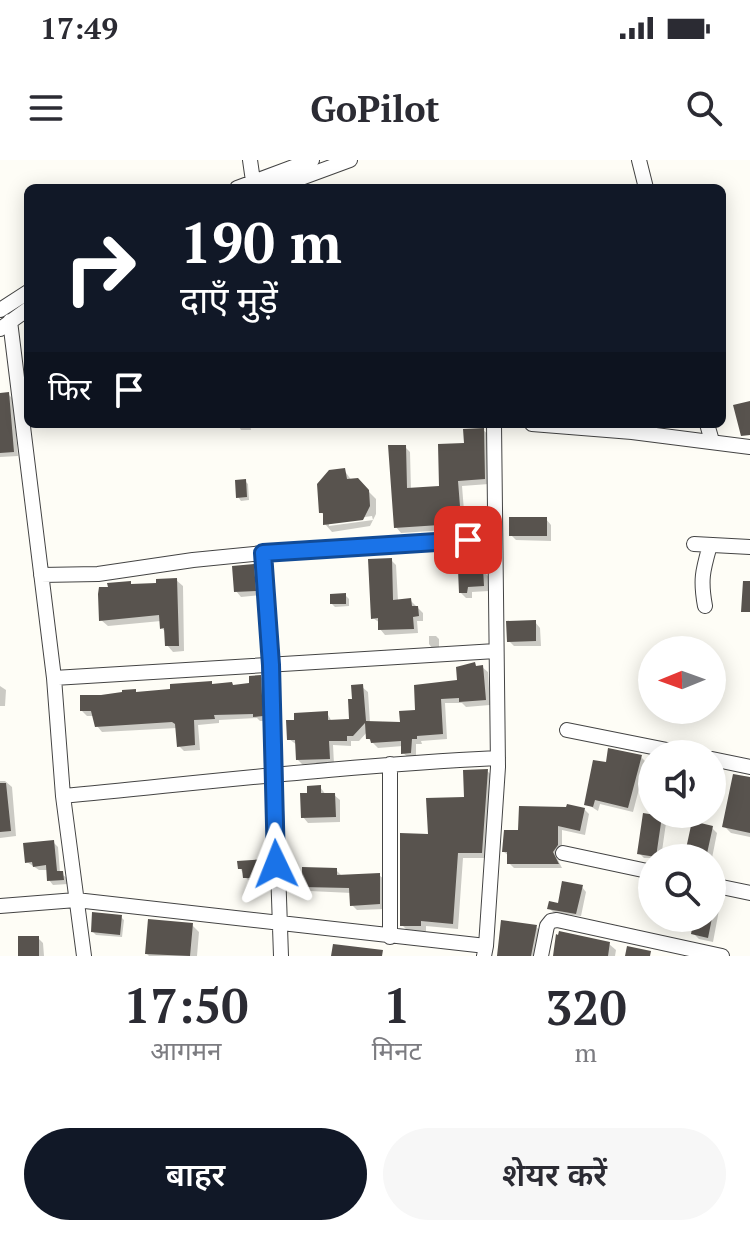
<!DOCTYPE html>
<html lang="hi">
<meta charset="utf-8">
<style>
body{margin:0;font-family:"PT Serif","Noto Sans Devanagari",serif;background:#f7f7f7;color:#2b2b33;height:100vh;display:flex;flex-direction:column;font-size:30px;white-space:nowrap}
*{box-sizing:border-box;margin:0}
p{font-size:26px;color:#7c7c81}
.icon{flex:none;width:44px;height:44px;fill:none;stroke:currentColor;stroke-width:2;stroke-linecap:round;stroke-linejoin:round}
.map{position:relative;height:796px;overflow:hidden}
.drawer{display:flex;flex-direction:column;background:#fff;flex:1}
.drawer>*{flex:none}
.banner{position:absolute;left:24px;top:24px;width:702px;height:244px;border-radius:12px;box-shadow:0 4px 20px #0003;background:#111827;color:#fff;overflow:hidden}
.needle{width:52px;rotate:269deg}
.controls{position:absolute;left:638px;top:476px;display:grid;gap:16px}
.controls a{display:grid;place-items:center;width:88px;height:88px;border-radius:50%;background:#fff;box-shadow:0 4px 20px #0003;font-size:40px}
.pin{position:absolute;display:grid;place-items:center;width:68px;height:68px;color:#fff;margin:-34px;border-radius:16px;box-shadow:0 4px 12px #0006}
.me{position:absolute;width:88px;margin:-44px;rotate:358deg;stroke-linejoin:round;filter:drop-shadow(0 0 6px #0008)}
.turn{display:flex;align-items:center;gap:28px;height:168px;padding:0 24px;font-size:36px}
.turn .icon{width:104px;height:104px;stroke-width:2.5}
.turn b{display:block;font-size:56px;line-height:68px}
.then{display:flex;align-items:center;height:76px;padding:0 24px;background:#0003;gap:16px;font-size:30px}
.eta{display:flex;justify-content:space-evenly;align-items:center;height:136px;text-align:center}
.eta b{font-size:48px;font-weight:600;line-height:56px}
.action{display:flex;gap:16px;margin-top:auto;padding:16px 24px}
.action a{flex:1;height:92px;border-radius:48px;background:#111827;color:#fff;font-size:32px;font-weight:600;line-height:92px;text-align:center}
.action a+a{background:#f7f7f7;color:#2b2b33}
.status{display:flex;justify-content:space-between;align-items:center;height:56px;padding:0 40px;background:#fff;direction:ltr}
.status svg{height:22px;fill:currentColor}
header{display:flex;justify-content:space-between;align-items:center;height:104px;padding:0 24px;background:#fff;font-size:36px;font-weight:600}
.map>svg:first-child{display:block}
.shadow{fill:#0003;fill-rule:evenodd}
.building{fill:#58534e}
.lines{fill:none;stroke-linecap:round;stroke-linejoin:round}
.minor-casing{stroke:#444;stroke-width:16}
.minor{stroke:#fff;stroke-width:14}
.route-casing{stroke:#114b97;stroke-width:20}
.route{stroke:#1a73e8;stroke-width:14}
</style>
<div class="status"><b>17:49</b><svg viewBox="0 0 49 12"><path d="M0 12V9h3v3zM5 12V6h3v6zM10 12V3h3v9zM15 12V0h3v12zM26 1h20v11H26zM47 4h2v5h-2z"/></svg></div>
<header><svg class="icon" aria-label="menu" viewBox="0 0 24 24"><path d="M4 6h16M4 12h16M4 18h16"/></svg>GoPilot<svg class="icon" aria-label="search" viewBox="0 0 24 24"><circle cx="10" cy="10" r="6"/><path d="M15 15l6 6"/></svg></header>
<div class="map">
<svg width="750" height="796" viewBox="0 0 750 796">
<rect width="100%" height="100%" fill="#fefdf6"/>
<path class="shadow" d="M 8,234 L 13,239 L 18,296 L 0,297 L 0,235 Z
M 238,264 L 250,264 L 251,270 L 241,270 Z
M 483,270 L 489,275 L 489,324 L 462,326 L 465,363 L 460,364 L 460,369 L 401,373 L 396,367 L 405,287 L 410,292 L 411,330 L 441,328 L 466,284 Z
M 344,310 L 352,321 L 357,320 L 376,339 L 376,354 L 370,366 L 332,372 L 325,364 L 325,356 L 321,352 ZM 372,356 L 373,360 L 329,366 L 329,362 Z
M 245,321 L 248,324 L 249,340 L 241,341 L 238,337 Z
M 546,359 L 551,365 L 551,381 L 516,380 L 511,375 Z
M 391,400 L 396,405 L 398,441 L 410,440 L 423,453 L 423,461 L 417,461 L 418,473 L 385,475 L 380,469 L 380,463 L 373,458 Z
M 253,406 L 258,411 L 260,435 L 241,437 L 236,431 Z
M 482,410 L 488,416 L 489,431 L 472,432 L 472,438 L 466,438 L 460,432 Z
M 176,420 L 183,426 L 184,491 L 173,492 L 167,485 L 166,473 L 162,468 L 161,461 L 108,466 L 101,460 L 110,429 L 159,425 Z
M 345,435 L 349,439 L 349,446 L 335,447 L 332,444 Z
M 535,462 L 540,468 L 541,486 L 514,486 L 509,481 Z
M 429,476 L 436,476 L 439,479 L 439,487 L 432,488 L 429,484 Z
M 482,507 L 488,512 L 490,545 L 466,547 L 462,543 L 445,543 L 447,579 L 421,581 L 422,584 L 416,584 L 416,598 L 409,598 L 403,593 L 403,586 L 378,588 L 368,578 L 368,571 L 359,581 L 351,581 L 351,586 L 333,585 L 334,604 L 303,605 L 298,600 L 297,585 L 289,579 L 327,553 L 332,562 L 351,561 L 354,541 L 362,527 L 368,532 L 370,563 L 402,564 Z
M 261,517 L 266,523 L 267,561 L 260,561 L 257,558 L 219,560 L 219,563 L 198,565 L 200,590 L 184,591 L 179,586 L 177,568 L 102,572 L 97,566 L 94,556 L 87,556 L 82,551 L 102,537 L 135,531 L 138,534 L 173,530 L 211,523 L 215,526 L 234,527 L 251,524 Z
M 0,526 L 6,530 L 5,546 L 0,546 Z
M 641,597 L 646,602 L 633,652 L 600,644 L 598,651 L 587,644 L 608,605 Z
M 487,611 L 493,616 L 488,698 L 463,698 L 458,769 L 426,766 L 426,771 L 408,771 L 402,765 L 430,676 L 466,639 Z
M 750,619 L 750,677 L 731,673 L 724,666 Z
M 0,621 L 5,621 L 12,627 L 16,676 L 0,678 Z
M 320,627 L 326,635 L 334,635 L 340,640 L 340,662 L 308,663 L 303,657 L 309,635 Z
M 584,649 L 589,654 L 585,675 L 562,670 L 562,690 L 557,698 L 562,708 L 514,708 L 509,703 L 509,696 L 504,692 Z
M 661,658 L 666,663 L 661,698 L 644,698 L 639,693 Z
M 712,668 L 717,673 L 712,698 L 686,698 Z
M 53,682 L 58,687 L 60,713 L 67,718 L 68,724 L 53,725 L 49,720 L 48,710 L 39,710 L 27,702 Z
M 267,702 L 272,707 L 273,728 L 258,729 L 245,717 L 240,708 Z
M 336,710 L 341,715 L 379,715 L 385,720 L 385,749 L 357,750 L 352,745 L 352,733 L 309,731 L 304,726 Z
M 582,727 L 586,732 L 581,756 L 554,753 L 549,748 L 559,745 Z
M 712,744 L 719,750 L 713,782 L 699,779 L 694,774 L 696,758 L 712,758 Z
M 121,757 L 124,760 L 122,777 L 96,775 L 93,772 Z
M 192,765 L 199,772 L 197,796 L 149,796 L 147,794 Z
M 536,767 L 543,773 L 538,796 L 499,796 Z
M 38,778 L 43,783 L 44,796 L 20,796 Z
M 609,784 L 616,790 L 615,796 L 553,796 Z"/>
<path class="building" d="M 9,232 L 14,292 L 0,293 L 0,233 Z
M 750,241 L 750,275 L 741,276 L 733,245 Z
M 484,268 L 485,319 L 458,321 L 461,359 L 455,359 L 455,364 L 394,368 L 388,285 L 406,285 L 407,328 L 439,326 L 438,284 L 464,283 L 463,269 Z
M 345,308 L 347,319 L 358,318 L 369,330 L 370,346 L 363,360 L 323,365 L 323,353 L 319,353 L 317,324 L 329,310 Z
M 246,319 L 247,337 L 236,338 L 235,320 Z
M 509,357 L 547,357 L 547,376 L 509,376 Z
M 392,398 L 393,440 L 411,438 L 412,446 L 418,446 L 419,456 L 413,457 L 414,469 L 378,470 L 378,458 L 371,459 L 368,399 Z
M 254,404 L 256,431 L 234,432 L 232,406 Z
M 483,408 L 484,426 L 468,427 L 467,433 L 459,433 L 458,410 Z
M 177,418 L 179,486 L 165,486 L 164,468 L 160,469 L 159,455 L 99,461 L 98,434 L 99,427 L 108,427 L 107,423 L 131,421 L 131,424 L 156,423 L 156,419 Z
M 743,421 L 750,421 L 750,452 L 741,452 Z
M 346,433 L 346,444 L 330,444 L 330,434 Z
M 536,460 L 536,481 L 507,482 L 506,461 Z
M 475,502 L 476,506 L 483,505 L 486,540 L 459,542 L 459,538 L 441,539 L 443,574 L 417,576 L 417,579 L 412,579 L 411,593 L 401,594 L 401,581 L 371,583 L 370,579 L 366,579 L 365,563 L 353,576 L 347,576 L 347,581 L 329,581 L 330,599 L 296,600 L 295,580 L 287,580 L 286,560 L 294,560 L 294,553 L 328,551 L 328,560 L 349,559 L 348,539 L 352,539 L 351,525 L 363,524 L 366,561 L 400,562 L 399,551 L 415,550 L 414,525 L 457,520 L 456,507 Z
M 261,515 L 263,556 L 253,557 L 253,554 L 214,555 L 215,559 L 194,560 L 195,585 L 177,587 L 175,564 L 172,562 L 95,567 L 91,551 L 80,551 L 80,535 L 101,535 L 122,532 L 122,530 L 136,529 L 136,532 L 170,529 L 170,524 L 212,521 L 212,524 L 232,522 L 233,525 L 249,523 L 249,516 Z
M 608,588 L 642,595 L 628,648 L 595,640 L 593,647 L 584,645 L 593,600 L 606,602 Z
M 488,609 L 482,693 L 458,693 L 453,764 L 421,761 L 421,766 L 400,766 L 400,673 L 428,674 L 426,638 L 464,637 L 463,610 Z
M 733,614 L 750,617 L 750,673 L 722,667 Z
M 0,623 L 6,623 L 11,671 L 0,672 Z
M 321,625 L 321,633 L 335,633 L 336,657 L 301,658 L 300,633 L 307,633 L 307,626 Z
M 567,644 L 585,648 L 580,671 L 558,666 L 558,685 L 553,692 L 559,704 L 507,704 L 507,692 L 502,692 L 504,670 L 518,670 L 519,646 L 566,647 Z
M 643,653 L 662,656 L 656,697 L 637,694 Z
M 692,661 L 713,666 L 706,698 L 684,698 Z
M 54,680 L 57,711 L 63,711 L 64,720 L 47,721 L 46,705 L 33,707 L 32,702 L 25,703 L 23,683 Z
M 267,699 L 268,724 L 251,724 L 251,718 L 243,718 L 242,709 L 238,709 L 237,701 Z
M 302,707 L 337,708 L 337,715 L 380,713 L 380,744 L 350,746 L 349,728 L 302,727 Z
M 562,721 L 583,725 L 576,754 L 547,749 L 549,741 L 558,743 Z
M 92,752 L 122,755 L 120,775 L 91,772 Z
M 694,758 L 712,758 L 708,778 L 691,774 Z
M 148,759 L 193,763 L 190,796 L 145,794 Z
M 501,760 L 537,765 L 531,796 L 497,796 Z
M 559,771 L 610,782 L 608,796 L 553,796 L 556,774 L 558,775 Z
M 18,776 L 39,776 L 39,796 L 18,796 Z
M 333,784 L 383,790 L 382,796 L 331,796 Z
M 627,786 L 651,791 L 650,796 L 625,796 Z"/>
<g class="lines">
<g class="minor-casing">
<path id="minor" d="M 250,0 L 254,28
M 639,0 L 646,28
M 237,28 L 312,0
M 274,28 L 350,0
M 0,150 L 28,132
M 10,161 L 54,518 L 63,636 L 84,796
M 0,169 L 28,149
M 532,264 L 632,272 L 750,287
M 707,264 L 712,281
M 694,384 L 750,387
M 263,393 L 271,505 L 281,796
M 41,415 L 98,414 L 193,400 L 263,393 L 495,377
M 705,446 C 700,419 703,410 710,385
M 54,518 L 496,491
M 567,570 L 687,594
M 712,599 L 750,607
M 63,636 C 208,622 352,605 498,598
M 563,693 L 652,712
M 712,725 L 750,733
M 0,746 L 76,740 L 486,786 L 484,796
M 390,777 L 390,604
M 486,786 L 498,607 L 494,264
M 541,796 L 547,766 L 551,761 L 557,760 L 722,796"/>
</g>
<use href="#minor" class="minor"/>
</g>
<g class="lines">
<g class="route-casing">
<path id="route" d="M 276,704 L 271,505 L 263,393 L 468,380"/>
</g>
<use href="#route" class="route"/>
</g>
</svg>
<div class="controls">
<a><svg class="needle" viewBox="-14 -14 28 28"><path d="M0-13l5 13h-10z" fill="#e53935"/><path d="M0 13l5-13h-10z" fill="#7c7c81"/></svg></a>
<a><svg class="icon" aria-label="sound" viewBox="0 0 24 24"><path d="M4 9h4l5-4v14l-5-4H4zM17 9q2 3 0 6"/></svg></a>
<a><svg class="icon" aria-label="search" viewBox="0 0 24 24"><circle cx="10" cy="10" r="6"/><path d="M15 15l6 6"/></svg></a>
</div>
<div class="pin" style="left:468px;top:380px;background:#d93025"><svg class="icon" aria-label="arrive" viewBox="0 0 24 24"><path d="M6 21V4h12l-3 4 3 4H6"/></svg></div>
<svg class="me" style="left:276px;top:704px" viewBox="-20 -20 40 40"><path d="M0-17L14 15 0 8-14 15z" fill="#1a73e8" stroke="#fff" stroke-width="4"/></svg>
<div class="banner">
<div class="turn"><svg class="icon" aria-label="right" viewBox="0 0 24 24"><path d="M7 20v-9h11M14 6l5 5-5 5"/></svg><div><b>190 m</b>दाएँ मुड़ें</div></div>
<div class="then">फिर<svg class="icon" aria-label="arrive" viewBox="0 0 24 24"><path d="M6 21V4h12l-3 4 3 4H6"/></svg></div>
</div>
</div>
<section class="drawer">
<div class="eta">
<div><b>17:50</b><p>आगमन</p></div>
<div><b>1</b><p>मिनट</p></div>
<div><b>320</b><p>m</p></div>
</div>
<div class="action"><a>बाहर</a><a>शेयर करें</a></div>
</section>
